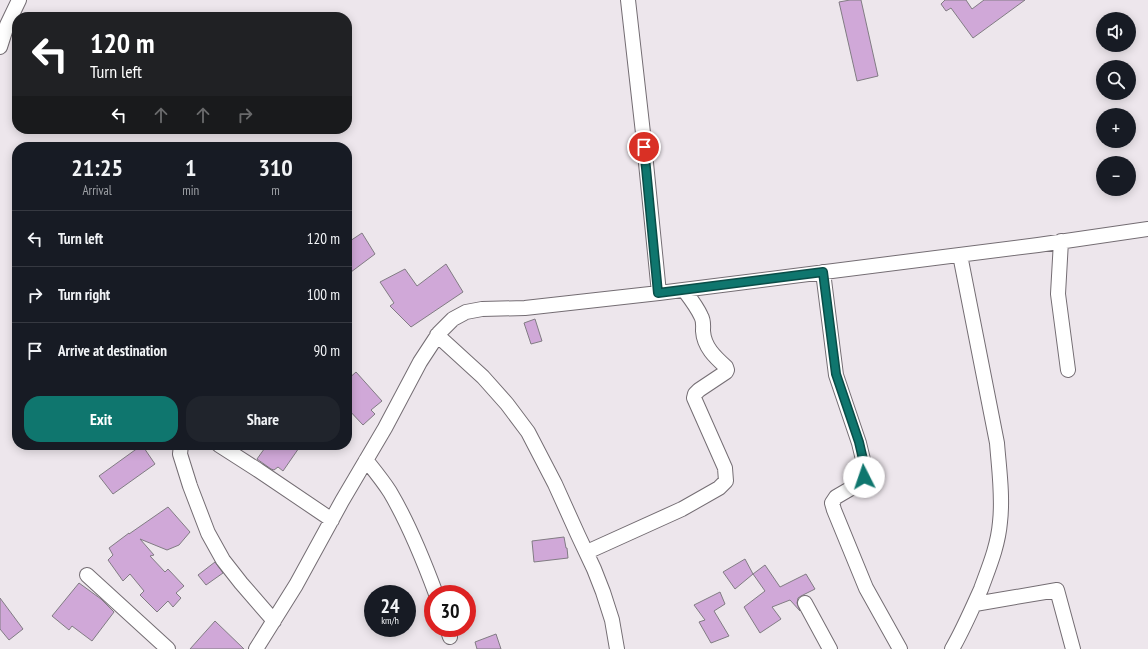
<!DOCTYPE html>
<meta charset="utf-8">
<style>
body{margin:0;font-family:"PT Sans Narrow",sans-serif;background:#20242c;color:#f1f3f6;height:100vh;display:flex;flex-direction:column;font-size:15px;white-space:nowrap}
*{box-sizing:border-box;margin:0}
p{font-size:13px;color:#9ea1a6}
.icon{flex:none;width:22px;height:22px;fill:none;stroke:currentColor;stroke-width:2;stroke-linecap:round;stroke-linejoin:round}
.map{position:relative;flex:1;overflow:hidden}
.panel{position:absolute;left:12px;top:142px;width:340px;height:308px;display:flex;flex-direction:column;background:#171b24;border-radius:16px;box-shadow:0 2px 10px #0003}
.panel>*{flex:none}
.guide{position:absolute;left:12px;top:12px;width:340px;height:122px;border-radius:16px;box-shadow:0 2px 10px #0003;background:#202124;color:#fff;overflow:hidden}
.tools{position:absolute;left:1096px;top:12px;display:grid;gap:8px}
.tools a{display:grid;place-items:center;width:40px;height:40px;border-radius:50%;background:#171b24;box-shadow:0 2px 10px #0003;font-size:20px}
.speed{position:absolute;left:364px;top:585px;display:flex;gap:8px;font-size:20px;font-weight:700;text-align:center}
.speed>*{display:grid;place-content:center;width:52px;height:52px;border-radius:50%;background:#171b24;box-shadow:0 2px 10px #0003;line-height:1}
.speed small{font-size:10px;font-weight:400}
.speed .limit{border:6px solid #d22;background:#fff;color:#111}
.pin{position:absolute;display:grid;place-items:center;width:34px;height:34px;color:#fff;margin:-17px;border:2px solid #fff;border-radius:50%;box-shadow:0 1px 4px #0007}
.me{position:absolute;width:44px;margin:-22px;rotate:356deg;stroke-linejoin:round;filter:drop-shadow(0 0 3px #0008)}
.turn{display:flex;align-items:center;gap:14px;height:84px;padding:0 12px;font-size:18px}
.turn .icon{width:52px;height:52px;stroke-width:2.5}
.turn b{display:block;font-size:28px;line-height:34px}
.lanes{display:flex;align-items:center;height:38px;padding:0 12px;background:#0003;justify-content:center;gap:20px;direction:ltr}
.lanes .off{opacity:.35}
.eta{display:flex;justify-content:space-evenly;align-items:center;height:68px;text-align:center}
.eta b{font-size:24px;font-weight:700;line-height:28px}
.button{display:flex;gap:8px;margin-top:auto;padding:8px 12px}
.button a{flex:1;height:46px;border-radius:16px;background:#0f766e;color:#fff;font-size:16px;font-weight:700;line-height:46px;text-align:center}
.button a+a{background:#20242c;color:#f1f3f6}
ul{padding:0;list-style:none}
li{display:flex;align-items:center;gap:12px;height:56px;padding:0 12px;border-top:1px solid #363941}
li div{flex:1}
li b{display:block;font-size:15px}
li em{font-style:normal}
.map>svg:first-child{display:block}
.building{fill:#d0a8d8;stroke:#817c83}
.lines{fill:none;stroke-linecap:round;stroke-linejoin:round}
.street-casing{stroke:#746d73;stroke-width:16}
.street{stroke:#fff;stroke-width:14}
.route-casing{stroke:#0a4d48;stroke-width:10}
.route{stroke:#0f766e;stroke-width:7}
</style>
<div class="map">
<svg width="1148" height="649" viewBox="0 0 1148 649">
<rect width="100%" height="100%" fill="#ede6ec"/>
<path class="building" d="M 850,0 L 861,0 L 878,76 L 857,81 L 839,2 Z
M 945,0 L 966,0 L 972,9 L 984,0 L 1025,0 L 973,38 L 951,8 L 946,11 L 941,4 Z
M 362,233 L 375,254 L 347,275 L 347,243 Z
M 446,264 L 463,292 L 411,327 L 390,306 L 394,303 L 380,282 L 405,269 L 417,286 Z
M 535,319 L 542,341 L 531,344 L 524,323 Z
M 356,372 L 382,401 L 371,410 L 375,414 L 363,425 L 347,408 L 347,380 Z
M 142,445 L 155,464 L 113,494 L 99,476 Z
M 267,445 L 301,445 L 283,471 L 278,467 L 274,470 L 271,469 L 257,459 Z
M 168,507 L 190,532 L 179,545 L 167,550 L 140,539 L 154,555 L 150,556 L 165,572 L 168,569 L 184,586 L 176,593 L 181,598 L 173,607 L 168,601 L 157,612 L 140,595 L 144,591 L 130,574 L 123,581 L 108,560 L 113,555 L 109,548 L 129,533 L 129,534 Z
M 564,537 L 566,548 L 567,548 L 568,558 L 534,562 L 532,541 Z
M 745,559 L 753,574 L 735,589 L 723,572 Z
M 215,562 L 223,573 L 206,585 L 198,575 Z
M 765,565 L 780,587 L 806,574 L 815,589 L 801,596 L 798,598 L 797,603 L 800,611 L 790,600 L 772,607 L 781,619 L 760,633 L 744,607 L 765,591 L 753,574 Z
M 79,583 L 101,599 L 114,612 L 92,641 L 72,626 L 69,630 L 52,616 Z
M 720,592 L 725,604 L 714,611 L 729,636 L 711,643 L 699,622 L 705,620 L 694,605 Z
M 0,598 L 23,629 L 9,640 L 0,629 Z
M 215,621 L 244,649 L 190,649 Z
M 496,634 L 501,649 L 477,649 L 475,642 Z"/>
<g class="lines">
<g class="street-casing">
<path id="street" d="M 628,0 L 643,133 L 659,293
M 0,47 L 7,25 L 19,0
M 1061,241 L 1058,294 L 1068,370
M 823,272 L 836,375 L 859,443 L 865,468 L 864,477 L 860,483 L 836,497 L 832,503 L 834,510 L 866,588 L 900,649
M 437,335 L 483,377 L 507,404 L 528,432 L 555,484 L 578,535 L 594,569 L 603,592 L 612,620 L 617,649
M 181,445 L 180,454 L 190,486 L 208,533 L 223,560 L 241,583 L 274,621
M 219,445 L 258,470 L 332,520
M 366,460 C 374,470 383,481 390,492 C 409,524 423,559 436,594
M 587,552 L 682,509 L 719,488 L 726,481 L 725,468 L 694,398 L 695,394 L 699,390 L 726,372 L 727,370 L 726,367 C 715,357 704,347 703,331 C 703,326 704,321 701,316 C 697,307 690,298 684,290
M 87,575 L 168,649
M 805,603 L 830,649
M 975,604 L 1057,590 L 1073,649
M 447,628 L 450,637
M 256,649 L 296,585 L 342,501 L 385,428 L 420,362 L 439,333 L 453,319 L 466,312 L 482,309 L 525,308 L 659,293 L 1038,245 L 1148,229
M 952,649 C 963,630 972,609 981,589 C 989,567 998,546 1000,522 C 1003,496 999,469 997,443 L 960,255"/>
</g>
<use href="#street" class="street"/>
</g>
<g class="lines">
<g class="route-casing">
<path id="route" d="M 644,147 L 658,293 L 823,272 L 836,374 L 859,442 L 865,468 L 864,477"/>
</g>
<use href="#route" class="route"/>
</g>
</svg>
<div class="tools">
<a><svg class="icon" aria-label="sound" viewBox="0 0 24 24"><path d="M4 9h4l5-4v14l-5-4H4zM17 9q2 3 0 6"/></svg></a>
<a><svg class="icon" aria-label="search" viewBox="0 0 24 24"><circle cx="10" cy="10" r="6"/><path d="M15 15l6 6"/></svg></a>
<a>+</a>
<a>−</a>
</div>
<div class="speed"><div>24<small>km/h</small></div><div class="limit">30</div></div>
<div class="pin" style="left:644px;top:147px;background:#d93025"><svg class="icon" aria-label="arrive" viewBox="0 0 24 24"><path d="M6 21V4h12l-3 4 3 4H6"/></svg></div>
<svg class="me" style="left:864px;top:477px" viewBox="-20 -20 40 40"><circle r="19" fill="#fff"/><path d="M0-13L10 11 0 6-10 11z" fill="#0f766e"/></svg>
<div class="guide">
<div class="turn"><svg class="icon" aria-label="left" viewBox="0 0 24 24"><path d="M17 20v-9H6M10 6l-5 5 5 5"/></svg><div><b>120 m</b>Turn left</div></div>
<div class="lanes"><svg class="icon" aria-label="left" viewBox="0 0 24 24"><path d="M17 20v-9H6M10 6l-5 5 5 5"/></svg><svg class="icon off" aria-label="ahead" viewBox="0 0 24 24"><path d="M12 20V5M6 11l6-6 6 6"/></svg><svg class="icon off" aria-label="ahead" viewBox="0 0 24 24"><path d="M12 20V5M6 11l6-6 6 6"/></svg><svg class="icon off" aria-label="right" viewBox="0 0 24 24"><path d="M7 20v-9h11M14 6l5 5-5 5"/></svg></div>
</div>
<section class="panel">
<div class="eta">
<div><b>21:25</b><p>Arrival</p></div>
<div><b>1</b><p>min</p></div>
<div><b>310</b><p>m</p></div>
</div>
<ul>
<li><svg class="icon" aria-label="left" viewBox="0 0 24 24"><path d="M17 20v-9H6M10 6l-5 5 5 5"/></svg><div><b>Turn left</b></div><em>120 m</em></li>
<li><svg class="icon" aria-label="right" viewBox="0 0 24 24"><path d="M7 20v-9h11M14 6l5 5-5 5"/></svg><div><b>Turn right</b></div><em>100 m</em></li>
<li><svg class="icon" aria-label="arrive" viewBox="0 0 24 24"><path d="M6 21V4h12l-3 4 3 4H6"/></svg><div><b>Arrive at destination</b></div><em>90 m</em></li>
</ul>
<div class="button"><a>Exit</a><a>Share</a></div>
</section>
</div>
